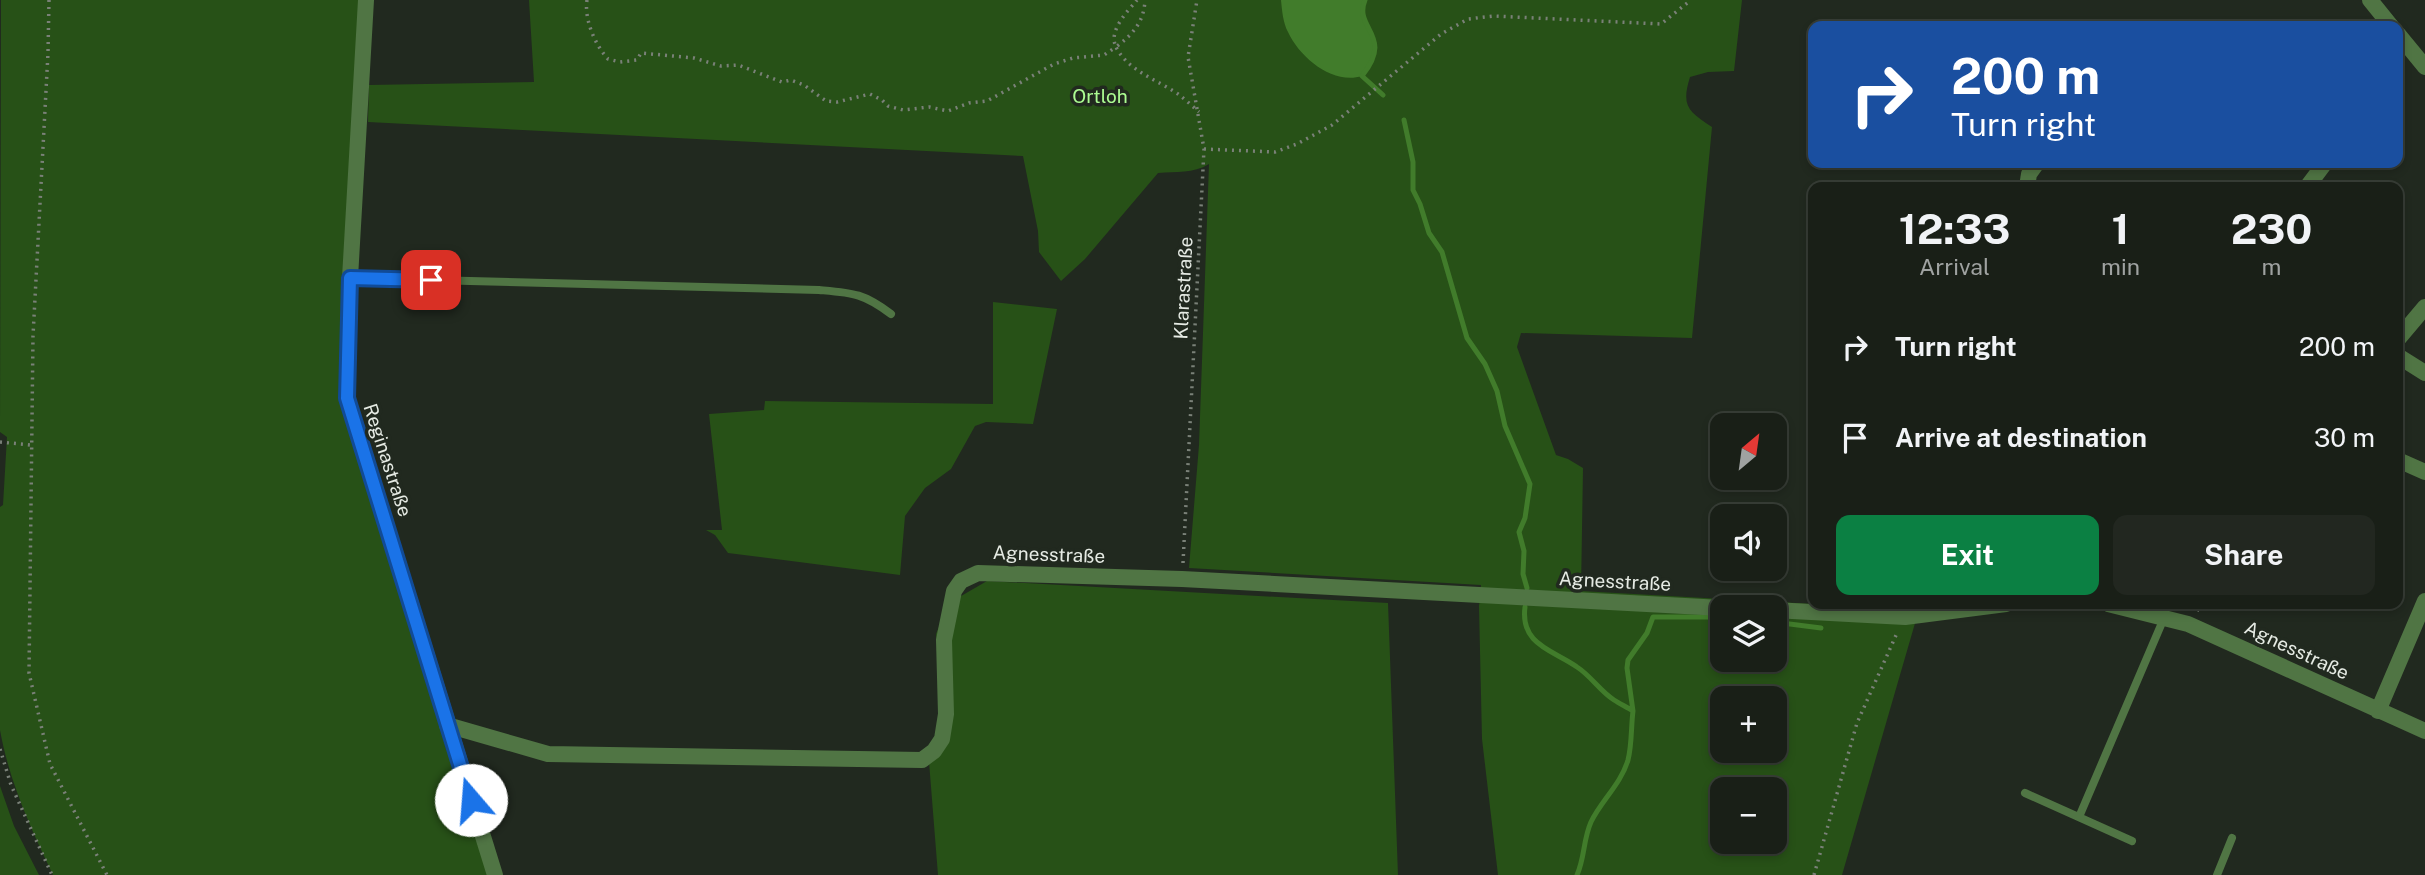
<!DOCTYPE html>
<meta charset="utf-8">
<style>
body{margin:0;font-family:"Public Sans",sans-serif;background:#222720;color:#f1f3f6;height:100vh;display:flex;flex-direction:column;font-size:26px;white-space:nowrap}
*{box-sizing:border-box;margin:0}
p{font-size:23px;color:#9fa2a1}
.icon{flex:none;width:38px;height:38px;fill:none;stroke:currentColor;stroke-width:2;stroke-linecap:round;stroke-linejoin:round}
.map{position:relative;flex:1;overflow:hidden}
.drawer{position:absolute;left:1808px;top:182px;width:595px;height:427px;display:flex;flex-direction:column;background:#191f17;border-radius:14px;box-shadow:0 4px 10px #0003,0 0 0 2px #373d36}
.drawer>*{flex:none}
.top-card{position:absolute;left:1808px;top:21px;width:595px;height:147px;border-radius:14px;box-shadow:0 4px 10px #0003,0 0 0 2px #373d36;background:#1a4fa0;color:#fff;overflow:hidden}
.needle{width:46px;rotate:29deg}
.fabs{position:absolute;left:1710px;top:413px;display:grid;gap:14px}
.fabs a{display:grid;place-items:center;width:77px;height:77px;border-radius:14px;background:#191f17;box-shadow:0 4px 10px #0003,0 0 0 2px #373d36;font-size:35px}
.pin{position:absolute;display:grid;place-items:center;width:60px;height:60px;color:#fff;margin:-30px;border-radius:14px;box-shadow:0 4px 10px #0006}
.me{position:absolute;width:77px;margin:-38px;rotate:342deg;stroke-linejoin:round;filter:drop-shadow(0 0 5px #0008)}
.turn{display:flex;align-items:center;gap:24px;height:147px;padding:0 28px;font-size:32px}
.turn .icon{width:91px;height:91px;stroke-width:2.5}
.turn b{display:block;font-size:49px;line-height:60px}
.eta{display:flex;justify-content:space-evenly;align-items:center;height:119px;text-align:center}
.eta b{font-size:42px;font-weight:700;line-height:49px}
.action{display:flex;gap:14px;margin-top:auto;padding:14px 28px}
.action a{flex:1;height:80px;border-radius:14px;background:#0b8043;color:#fff;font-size:28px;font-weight:700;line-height:80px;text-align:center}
.action a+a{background:#222720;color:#f1f3f6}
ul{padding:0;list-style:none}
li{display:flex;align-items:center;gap:21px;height:91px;padding:0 28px}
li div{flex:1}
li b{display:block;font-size:26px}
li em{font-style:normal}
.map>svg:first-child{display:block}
.green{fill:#275117;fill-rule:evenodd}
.water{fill:#417c2b}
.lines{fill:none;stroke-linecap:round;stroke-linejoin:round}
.stream{stroke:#417c2b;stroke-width:5}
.path{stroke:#7a8178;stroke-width:3.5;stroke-dasharray:2 5;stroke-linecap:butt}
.service{stroke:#507544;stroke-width:8}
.minor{stroke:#507544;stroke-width:16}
.route-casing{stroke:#114b97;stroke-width:18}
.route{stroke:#1a73e8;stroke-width:12}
.labels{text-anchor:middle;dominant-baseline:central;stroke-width:7;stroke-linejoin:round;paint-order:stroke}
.park-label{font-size:19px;fill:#acfc92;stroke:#21291f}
.street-label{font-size:19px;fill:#e6ebe4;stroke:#21291f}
</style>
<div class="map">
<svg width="2425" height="875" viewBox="0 0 2425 875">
<rect width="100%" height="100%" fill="#21291f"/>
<path class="green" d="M 1,0 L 362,0 L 343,399 L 492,875 L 53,875 C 31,829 9,781 0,730 L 0,507 L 3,505 L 7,437 L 0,432 Z
M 529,0 L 1742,0 L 1734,71 L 1708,72 L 1690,77 C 1681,106 1688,111 1712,127 L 1692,338 L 1521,333 L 1517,347 L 1556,455 L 1568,459 L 1583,468 L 1581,591 L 1813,604 L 1920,606 L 1842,875 L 1498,875 L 1482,739 L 1479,606 L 1481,585 L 1189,568 L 1199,445 L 1209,164 C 1193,174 1176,171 1158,173 L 1085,259 L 1061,281 L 1039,252 L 1038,231 L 1023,156 L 368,122 L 369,85 L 534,82 ZM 1722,607 L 1774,607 L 1774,660 L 1722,660 ZM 1722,698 L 1774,698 L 1774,751 L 1722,751 ZM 1722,789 L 1774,789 L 1774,842 L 1722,842 Z
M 993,302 L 1057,309 L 1033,424 L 986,422 L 975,426 L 951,469 L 925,488 L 905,516 L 900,575 L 728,553 L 715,535 L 706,530 L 722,530 L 709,414 L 764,410 L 765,401 L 993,404 Z
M 987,581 L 1388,603 L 1398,875 L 938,875 L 928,749 L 944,746 L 936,634 L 949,603 Z
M 0,786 L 14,826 L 39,875 L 0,875 Z"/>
<path class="water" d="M 1281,0 L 1365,0 C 1353,29 1395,35 1362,76 C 1333,85 1300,58 1288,32 C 1283,23 1282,10 1281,0 Z"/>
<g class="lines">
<path class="stream" d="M 1365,0 C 1353,29 1395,35 1362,76 L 1383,95
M 1404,120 L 1413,162 L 1413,190 L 1420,204 L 1429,233 L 1442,252 L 1467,338 L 1485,364 L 1497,391 L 1505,426 L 1530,484 L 1525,518 L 1519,532 L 1524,551 L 1523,574 L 1527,588
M 1525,607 C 1520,645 1553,650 1577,667 C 1591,676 1600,691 1614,700 C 1620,704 1627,707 1633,711 C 1631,726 1632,745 1628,760 C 1621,784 1601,801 1591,822 C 1583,840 1585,857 1577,875
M 1774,622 L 1821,628
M 1633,711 L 1627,668 L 1628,660 L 1647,633 L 1653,617 L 1722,617"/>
<path class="path" d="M 49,0 L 48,53 L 33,336 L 29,673 L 50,764 L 107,875
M 587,0 C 584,19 595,45 608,59 L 620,62 L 637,60 L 641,53 L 694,58 L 721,66 L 738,65 L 782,82 L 791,80 L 804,85 L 826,101 L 837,102 L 870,94 L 882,100 L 888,106 L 903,110 L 929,107 L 948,111 L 969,103 L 987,101 L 1054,64 L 1073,58 L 1104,55 L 1116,47 C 1128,71 1156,79 1178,94 C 1185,99 1192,106 1199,112
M 1137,0 C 1127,12 1108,31 1116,47 C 1133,34 1144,22 1145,0
M 1204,149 L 1275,152 L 1297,144 L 1332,125 L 1441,34 L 1468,19 L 1494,16 L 1661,24 L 1691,0
M 0,442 L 31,445
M 1183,563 L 1204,149 L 1188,57 L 1197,0
M 2197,611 L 2202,604
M 0,749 L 11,785 L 52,875
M 1814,875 L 1857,723 L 1897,633"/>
<path class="service" d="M 350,278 L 819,290 C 853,293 863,293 891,314
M 2025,793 L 2132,841
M 2079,817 L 2164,618
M 2217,875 L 2232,838"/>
<path class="minor" d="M 366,0 L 350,278 L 347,398 L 495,875
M 2370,0 L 2391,26
M 2398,34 L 2425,67
M 2027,187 L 2029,174 L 2037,163
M 2307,187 L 2325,163
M 2398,339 L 2425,307
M 2398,356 L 2425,373
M 2398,460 L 2425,472
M 2108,604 L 2188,624 L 2425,731
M 1774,610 L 1905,617 L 2006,604
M 2378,711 L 2425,601
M 447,725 L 548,754 L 922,760 L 934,751 L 942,739 L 946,714 L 944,640 L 954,591 L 961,581 L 978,573 L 1182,579 L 1722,608"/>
</g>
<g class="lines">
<g class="route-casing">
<path id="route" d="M 431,280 L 350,278 L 347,398 L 471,800"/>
</g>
<use href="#route" class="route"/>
</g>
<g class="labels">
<g class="park-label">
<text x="1100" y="96">Ortloh</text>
</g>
<g class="street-label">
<text transform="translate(1183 288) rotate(-87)">Klarastraße</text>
<text transform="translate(388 460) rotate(72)">Reginastraße</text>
<text transform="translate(1049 554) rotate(2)">Agnesstraße</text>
<text transform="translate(1615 581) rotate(3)">Agnesstraße</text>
<text transform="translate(2297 650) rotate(25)">Agnesstraße</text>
</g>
</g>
</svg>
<div class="fabs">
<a><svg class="needle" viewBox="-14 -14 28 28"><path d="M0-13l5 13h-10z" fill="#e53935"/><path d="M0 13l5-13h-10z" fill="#9fa2a1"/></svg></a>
<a><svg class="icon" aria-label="sound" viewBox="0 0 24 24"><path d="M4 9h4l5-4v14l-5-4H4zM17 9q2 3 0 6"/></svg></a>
<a><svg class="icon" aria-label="layers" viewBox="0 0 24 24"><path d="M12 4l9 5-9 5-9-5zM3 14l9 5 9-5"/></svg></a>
<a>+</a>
<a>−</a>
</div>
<div class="pin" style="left:431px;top:280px;background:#d93025"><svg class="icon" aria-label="arrive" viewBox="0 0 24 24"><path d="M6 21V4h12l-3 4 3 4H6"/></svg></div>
<svg class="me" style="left:471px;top:800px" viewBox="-20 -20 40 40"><circle r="19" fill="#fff"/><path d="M0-13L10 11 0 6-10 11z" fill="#1a73e8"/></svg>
<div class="top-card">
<div class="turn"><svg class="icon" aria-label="right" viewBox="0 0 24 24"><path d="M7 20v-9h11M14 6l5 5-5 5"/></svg><div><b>200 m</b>Turn right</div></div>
</div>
<section class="drawer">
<div class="eta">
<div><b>12:33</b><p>Arrival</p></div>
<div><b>1</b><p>min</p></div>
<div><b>230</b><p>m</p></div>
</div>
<ul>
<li><svg class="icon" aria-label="right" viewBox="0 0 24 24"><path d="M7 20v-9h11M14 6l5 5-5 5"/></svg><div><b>Turn right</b></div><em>200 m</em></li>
<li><svg class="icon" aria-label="arrive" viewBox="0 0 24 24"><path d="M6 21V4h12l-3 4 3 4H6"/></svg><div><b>Arrive at destination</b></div><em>30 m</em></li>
</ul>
<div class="action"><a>Exit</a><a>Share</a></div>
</section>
</div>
